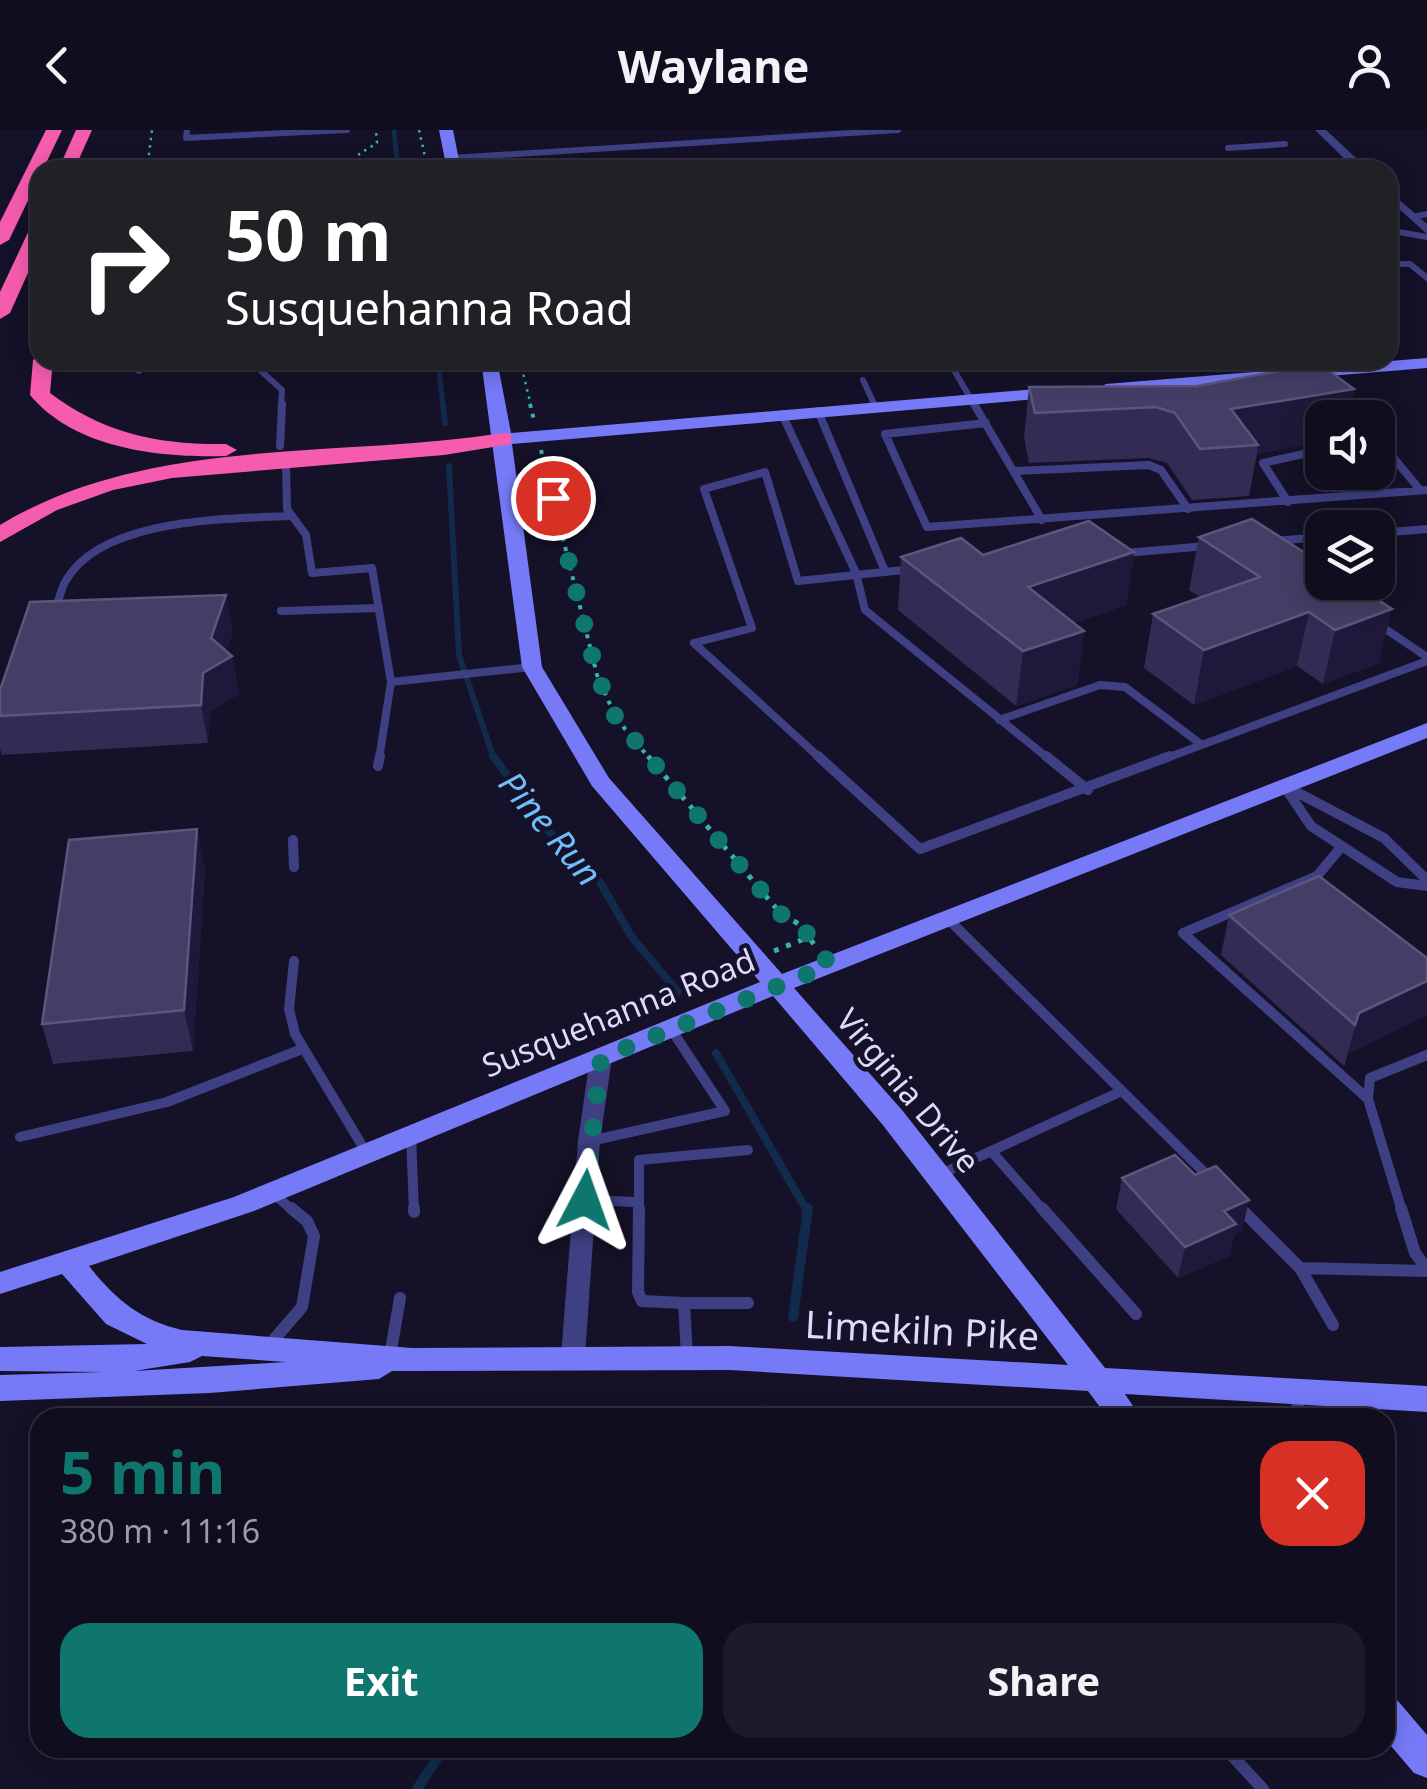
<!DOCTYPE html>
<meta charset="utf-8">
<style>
body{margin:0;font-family:"Noto Sans",sans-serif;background:#1d1b2b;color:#f1f3f6;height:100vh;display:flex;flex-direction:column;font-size:38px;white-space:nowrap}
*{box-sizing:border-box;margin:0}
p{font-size:32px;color:#9b9ca4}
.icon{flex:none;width:55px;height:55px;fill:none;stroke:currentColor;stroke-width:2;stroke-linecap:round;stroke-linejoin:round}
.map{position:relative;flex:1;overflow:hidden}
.sheet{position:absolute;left:30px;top:1278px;width:1365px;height:350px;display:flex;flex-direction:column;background:#0f0d1e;border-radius:30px;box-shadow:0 5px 25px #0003,0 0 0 2px #2f2d3c}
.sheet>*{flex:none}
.top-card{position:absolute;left:30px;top:30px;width:1368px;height:210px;border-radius:30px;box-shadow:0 5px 25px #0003,0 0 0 2px #2f2d3c;background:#202124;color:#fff;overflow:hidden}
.fabs{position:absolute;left:1305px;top:270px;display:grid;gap:20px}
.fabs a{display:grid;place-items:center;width:90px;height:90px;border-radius:20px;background:#0f0d1e;box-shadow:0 5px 25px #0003,0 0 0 2px #2f2d3c;font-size:50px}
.pin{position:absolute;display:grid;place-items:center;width:85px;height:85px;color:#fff;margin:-42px;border:5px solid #fff;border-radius:50%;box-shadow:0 2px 10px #0007}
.me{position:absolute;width:110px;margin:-55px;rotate:4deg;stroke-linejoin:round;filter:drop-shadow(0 0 8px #0008)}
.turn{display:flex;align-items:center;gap:35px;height:210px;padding:0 30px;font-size:45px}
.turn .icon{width:130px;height:130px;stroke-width:2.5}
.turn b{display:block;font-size:70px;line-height:85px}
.round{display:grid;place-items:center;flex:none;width:105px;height:105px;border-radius:30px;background:#1d1b2b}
.headline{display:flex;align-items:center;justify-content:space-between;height:170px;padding:0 30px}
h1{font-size:60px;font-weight:700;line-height:75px;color:#0f766e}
.action{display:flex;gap:20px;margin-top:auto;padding:20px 30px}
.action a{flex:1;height:115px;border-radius:30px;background:#0f766e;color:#fff;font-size:40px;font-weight:700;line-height:115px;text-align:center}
.action a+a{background:#1d1b2b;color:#f1f3f6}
header{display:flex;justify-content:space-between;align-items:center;height:130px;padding:0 30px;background:#0f0d1e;font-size:45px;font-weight:700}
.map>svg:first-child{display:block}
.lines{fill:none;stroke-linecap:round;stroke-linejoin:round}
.stream-far3{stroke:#122a4b;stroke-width:5}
.stream-far2{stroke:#122a4b;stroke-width:6}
.stream-far1{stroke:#122a4b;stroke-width:8}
.stream{stroke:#122a4b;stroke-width:10}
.path-far2{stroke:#37b4a6;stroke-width:2.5;stroke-dasharray:2.5 5;stroke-linecap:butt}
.path-far1{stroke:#37b4a6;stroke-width:4;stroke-dasharray:4 6;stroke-linecap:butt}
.path{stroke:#37b4a6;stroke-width:5;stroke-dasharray:5 8;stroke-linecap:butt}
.lane-far3{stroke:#3f4084;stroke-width:6}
.lane-far2{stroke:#3f4084;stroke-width:8}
.lane-far1{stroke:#3f4084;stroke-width:10}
.lane{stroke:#3f4084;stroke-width:12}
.street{fill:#3f4084;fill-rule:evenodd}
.secondary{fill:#767af7;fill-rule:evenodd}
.highway{fill:#f65cae;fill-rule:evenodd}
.wall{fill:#322b54}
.shaded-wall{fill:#1e193b}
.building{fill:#443e66;stroke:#5c567e;stroke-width:2.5}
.route{stroke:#0f766e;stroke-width:18;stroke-dasharray:0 32.4}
.labels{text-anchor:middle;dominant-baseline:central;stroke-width:9;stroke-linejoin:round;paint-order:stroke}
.street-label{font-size:32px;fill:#dcdafd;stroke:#141128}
.water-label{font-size:35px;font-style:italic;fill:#6ebff7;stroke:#141128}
.near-street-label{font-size:38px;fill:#dcdafd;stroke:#141128}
</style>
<header><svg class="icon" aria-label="back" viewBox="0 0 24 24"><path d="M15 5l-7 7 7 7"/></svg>Waylane<svg class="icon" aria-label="person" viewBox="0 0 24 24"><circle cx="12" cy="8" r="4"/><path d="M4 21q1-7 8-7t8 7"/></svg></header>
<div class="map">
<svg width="1427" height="1659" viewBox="0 0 1427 1659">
<rect width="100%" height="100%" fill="#141128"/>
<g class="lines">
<path class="stream-far3" d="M 394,0 L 398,40
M 438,230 L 443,276"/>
<path class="stream-far2" d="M 443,274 L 445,293
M 449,336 L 459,525 L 494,629"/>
<path class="stream-far1" d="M 493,626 L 548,701 L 600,752 L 631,806 L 678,862
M 716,923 L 807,1081"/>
<path class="stream" d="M 793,1187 L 808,1078
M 756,1288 L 764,1280
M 417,1659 L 444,1618"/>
<path class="path-far2" d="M 419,0 L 428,40
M 147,40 L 152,0
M 363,40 L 359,24 L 377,13 L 376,0
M 520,230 L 531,276"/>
<path class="path-far1" d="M 530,274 L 534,290
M 541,320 L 597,545 L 616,588 L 650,629"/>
<path class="path" d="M 648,626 L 781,784 L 799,794 L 816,817
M 774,821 L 809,807
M 713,846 L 732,838"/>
<path class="lane-far3" d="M 187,0 L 186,8 L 347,0
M 1228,18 L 1285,14
M 451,28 L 898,0
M 1413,87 L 1427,84
M 1388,100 L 1427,107
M 1388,134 L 1410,134 L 1427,148
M 260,230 L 260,240 L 282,260 L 281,276
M 948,230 L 975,276
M 260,231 L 281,230
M 139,241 L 140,230
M 863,250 L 875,276
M 1340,268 L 1348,276"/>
<path class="lane-far2" d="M 974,274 L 1042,390
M 1345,274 L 1359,288
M 818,281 L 885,441
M 782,284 L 856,443 L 865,480 L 1049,629
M 986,293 L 885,304 L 927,397 L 1427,360
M 1378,309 L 1421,361
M 280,316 L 282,274
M 286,333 L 287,379 L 306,405 L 312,443 L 372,438 L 391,552 L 379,629
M 1014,341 L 1149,335 L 1161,340 L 1188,379
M 1288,372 L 1263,333 L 1322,320
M 1378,403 L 1427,399
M 1274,411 L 1322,407
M 1124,423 L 1207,416
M 55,481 C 58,472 61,460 65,452 C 100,388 226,389 289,386
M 281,481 L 379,478
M 1378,494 L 1427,527
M 694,513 L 752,498 L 704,359 L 765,342 L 798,451 L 913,439
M 694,513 L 821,629
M 391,552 L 532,537
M 999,590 L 1100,555 L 1125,557 L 1202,615
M 1164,629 L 1427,531"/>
<path class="lane-far1" d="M 818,626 L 920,719 L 1170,626
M 1046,626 L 1088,660
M 378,636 L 380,626
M 1284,656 L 1311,696 L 1397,752 L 1427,756
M 1285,656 L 1384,708 L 1427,750
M 293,710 L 294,737
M 1342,716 L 1317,746 L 1183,803 L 1368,969 L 1370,948 L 1427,925
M 947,788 L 1213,1051
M 294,831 L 289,879 L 295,904 L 366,1022
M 1368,969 L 1402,1081
M 411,1005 L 414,1081
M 20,1007 L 167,972 L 302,919
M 590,1011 L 725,981 L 671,899
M 991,1021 L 1044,1081
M 941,1044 L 1122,961
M 272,1063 L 294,1081
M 587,1070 L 636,1072
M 1239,1077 L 1243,1081
M 639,1081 L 639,1030 L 748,1020"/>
<path class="lane" d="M 414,1078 L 414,1082
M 639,1078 L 638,1162 L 642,1171 L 684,1173 L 687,1226
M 1042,1078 L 1136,1184
M 1240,1078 L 1300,1138 L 1333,1195
M 1401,1078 L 1415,1123 L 1427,1139
M 1300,1138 L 1427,1141
M 684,1173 L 748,1173
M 270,1214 L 302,1177 L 314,1106 L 307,1091 L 291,1078
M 390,1226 L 400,1168
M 1294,1263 L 1302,1288
M 1225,1618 L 1263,1659"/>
<path class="street" d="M 1315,0 L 1326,0 L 1369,40 L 1356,40 Z
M 1388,60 L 1427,94 L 1427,104 L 1388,69 Z
M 601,921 L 612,928 L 600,1011 L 585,1226 L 582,1233 L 573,1236 L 564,1233 L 561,1226 L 578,1011 L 590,928 Z"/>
<path class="secondary" d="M 439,0 L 453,0 L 461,40 L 447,40 Z
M 1427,228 L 1427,238 L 1106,264 L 1097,259 L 1106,254 Z
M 481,230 L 497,230 L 511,303 L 1061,257 L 1070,262 L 1061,267 L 512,314 L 542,537 L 609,648 L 782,844 L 1427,593 L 1427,608 L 794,858 L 902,980 L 1105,1238 L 1427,1256 L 1427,1282 L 1125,1264 L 1141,1288 L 1108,1288 L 1088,1261 L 730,1240 L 392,1241 L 379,1249 L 210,1263 L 0,1271 L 0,1245 L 103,1242 L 0,1241 L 0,1217 L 147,1214 L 106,1194 L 62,1144 L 0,1164 L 0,1142 L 234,1067 L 760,852 L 592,656 L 522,537 ZM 773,866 L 882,994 L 1068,1235 L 730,1216 L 412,1218 L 182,1200 C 140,1190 115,1169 89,1136 L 254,1081 ZM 202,1226 L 286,1232 L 134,1241 L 190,1232 Z
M 1385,1567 L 1398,1571 L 1427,1605 L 1427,1648 L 1414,1643 L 1385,1609 Z"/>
<path class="highway" d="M 46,0 L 62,0 L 9,110 L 0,115 L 0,92 Z
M 76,0 L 92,0 L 74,40 L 58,40 Z
M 40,91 L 40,116 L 10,183 L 0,189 L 0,162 L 31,96 Z
M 40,225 L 40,230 L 53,230 L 50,263 C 104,304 160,315 226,314 L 237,320 L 226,326 C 160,328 75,319 30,265 L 33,230 Z
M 503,303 L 511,304 L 511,314 L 444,325 L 172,348 L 113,360 L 57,380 L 0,412 L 0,395 C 149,305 336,329 503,303 Z"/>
</g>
<path class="wall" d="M 1197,256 L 1354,259 L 1348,288 L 1322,288 L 1257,324 L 1249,366 L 1192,370 L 1167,333 L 1149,328 L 1029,333 L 1024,307 L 1029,257 Z
M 1252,389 L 1379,533 L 1323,554 L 1297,536 L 1194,575 L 1144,538 L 1153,484 L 1201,468 L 1189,460 L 1199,407 Z
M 1134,422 L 1126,475 L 1074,493 L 1084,501 L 1077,555 L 1016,576 L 898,480 L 901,427 Z
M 233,502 L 226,521 L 232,526 L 239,564 L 210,581 L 208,613 L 2,625 L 0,619 L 0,560 Z
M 205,738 L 193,921 L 53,934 L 42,894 Z
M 1229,785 L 1427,828 L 1427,885 L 1348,924 L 1344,936 L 1221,825 Z
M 1195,1045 L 1242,1101 L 1234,1105 L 1229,1126 L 1178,1148 L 1116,1079 L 1122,1048 Z"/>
<path class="shaded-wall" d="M 985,230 L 1015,230 L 985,235 Z
M 1354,259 L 1348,288 L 1322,288 L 1322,312 L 1257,324 L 1258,315 L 1231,279 Z
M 1134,422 L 1126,475 L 1022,511 L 1028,457 Z
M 226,465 L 233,502 L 223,531 L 232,526 L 239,564 L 210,581 L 208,613 L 201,575 L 203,543 L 211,508 Z
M 1392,479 L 1379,533 L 1323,554 L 1335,500 Z
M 1309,482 L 1297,536 L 1194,575 L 1204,520 Z
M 1084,501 L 1077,555 L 1016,576 L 1023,521 Z
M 197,699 L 205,738 L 193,921 L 184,880 Z
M 1427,851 L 1427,885 L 1348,924 L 1344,936 L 1359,883 Z
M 1249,1070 L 1242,1101 L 1234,1105 L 1229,1126 L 1178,1148 L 1185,1117 L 1224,1081 Z"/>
<path class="building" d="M 1320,234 L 1354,259 L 1231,279 L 1258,315 L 1200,319 L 1175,283 L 1156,277 L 1035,283 L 1029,257 L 1197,256 Z
M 1252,389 L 1322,434 L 1322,452 L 1351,452 L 1392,479 L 1335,500 L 1309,482 L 1204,520 L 1153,484 L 1260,447 L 1199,407 Z
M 1089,391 L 1134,422 L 1028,457 L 1084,501 L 1023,521 L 901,427 L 961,408 L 983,425 Z
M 226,465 L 211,508 L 232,526 L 203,543 L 201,575 L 0,586 L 0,560 L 30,472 Z
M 197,699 L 184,880 L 42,894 L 69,710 Z
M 1319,746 L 1427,828 L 1427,851 L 1359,883 L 1355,895 L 1229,785 Z
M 1175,1025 L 1195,1045 L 1216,1036 L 1249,1070 L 1224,1081 L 1236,1094 L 1185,1117 L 1122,1048 Z"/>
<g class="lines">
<path class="route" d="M 553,368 L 597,545 L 616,588 L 781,784 L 800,794 L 830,835 L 601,928 L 585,1070"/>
</g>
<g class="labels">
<g class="street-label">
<text transform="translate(618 882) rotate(-22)">Susquehanna Road</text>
<text transform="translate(909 960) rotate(50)">Virginia Drive</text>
</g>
<g class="water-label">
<text transform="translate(551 698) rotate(50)">Pine Run</text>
</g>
<g class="near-street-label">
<text transform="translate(922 1199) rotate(3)">Limekiln Pike</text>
</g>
</g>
</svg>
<div class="fabs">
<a><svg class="icon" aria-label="sound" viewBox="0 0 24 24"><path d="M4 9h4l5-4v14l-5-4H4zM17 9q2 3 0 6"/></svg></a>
<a><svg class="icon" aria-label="layers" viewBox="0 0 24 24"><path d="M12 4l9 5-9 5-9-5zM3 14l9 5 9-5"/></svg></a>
</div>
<div class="pin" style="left:553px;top:368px;background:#d93025"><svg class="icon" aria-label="arrive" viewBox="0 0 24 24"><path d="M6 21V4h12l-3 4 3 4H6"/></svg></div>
<svg class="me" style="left:585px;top:1070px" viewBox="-20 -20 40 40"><path d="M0-17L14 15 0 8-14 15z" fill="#0f766e" stroke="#fff" stroke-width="4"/></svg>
<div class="top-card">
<div class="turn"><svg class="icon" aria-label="right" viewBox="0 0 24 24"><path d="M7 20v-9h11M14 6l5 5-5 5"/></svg><div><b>50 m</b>Susquehanna Road</div></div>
</div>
<section class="sheet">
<div class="headline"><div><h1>5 min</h1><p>380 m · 11:16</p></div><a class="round" style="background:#d93025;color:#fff"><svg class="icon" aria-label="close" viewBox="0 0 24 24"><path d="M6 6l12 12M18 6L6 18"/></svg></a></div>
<div class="action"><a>Exit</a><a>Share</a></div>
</section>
</div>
